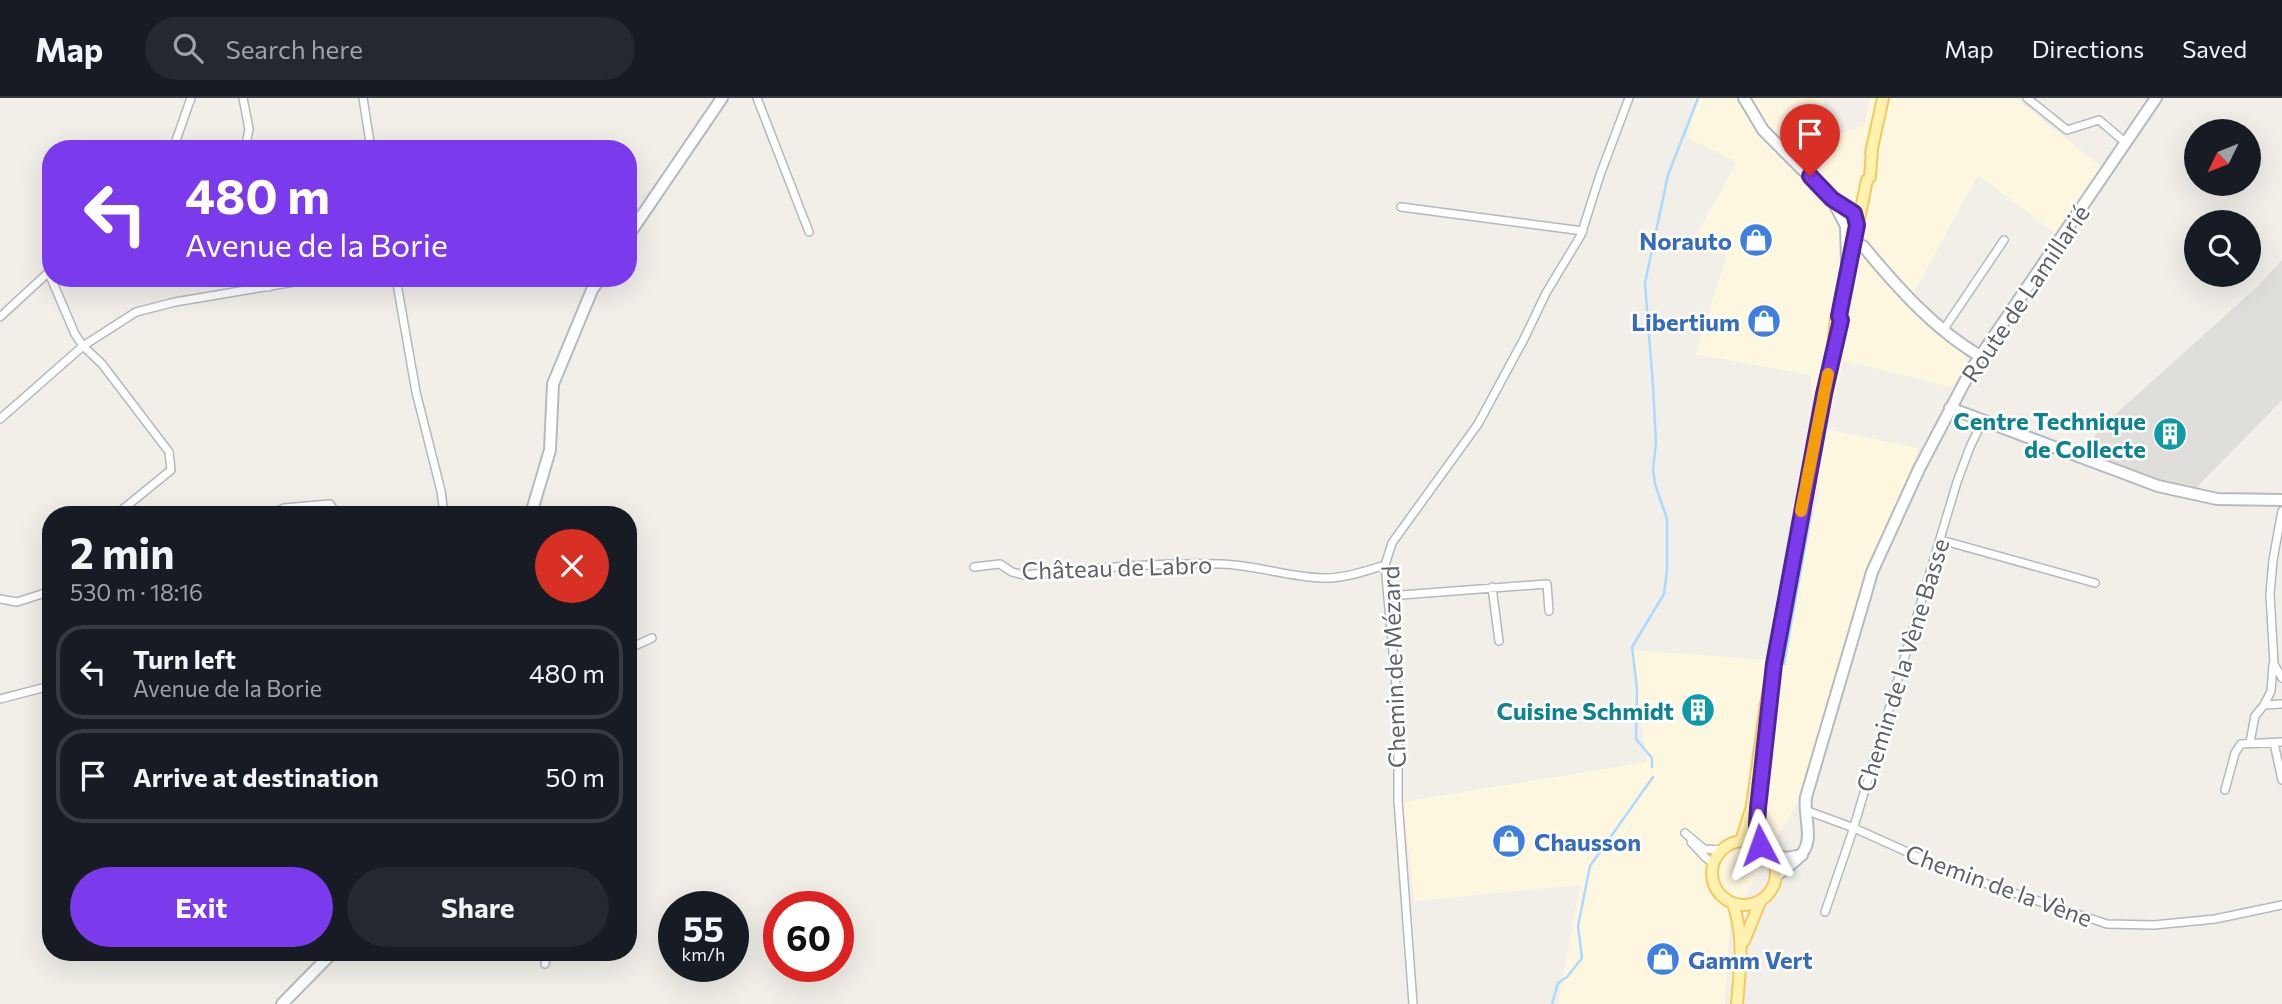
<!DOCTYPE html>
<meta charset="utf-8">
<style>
body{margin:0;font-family:Commissioner,sans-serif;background:#242831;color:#f1f3f6;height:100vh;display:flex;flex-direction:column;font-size:26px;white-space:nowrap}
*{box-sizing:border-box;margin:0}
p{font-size:23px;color:#9ea1a6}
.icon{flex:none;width:38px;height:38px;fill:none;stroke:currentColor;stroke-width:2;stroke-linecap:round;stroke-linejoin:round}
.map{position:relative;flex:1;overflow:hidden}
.side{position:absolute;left:42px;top:408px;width:595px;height:455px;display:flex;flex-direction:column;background:#171b24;border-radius:28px;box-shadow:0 7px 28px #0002}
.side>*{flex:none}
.banner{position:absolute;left:42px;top:42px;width:595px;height:147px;border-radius:28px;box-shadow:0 7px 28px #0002;background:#7c3aed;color:#fff;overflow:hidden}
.needle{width:46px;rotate:227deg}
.buttons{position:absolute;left:2184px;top:21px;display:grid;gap:14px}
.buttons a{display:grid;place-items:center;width:77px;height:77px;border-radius:50%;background:#171b24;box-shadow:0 7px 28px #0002;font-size:35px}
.speed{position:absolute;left:658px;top:793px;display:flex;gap:14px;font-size:35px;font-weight:700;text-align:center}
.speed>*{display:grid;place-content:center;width:91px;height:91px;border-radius:50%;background:#171b24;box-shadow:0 7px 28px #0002;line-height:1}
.speed small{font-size:18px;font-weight:400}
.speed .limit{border:10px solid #d22;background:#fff;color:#111}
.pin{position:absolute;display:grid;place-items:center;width:60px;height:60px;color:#fff;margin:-72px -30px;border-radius:50% 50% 50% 0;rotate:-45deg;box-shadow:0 0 7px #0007}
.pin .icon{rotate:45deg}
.me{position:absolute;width:77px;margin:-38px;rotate:356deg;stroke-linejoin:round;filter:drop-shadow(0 0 5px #0008)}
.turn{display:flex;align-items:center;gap:24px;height:147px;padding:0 28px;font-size:32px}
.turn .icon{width:91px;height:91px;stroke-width:2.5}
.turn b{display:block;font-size:49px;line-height:60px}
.round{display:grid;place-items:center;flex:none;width:74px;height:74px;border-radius:37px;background:#242831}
.head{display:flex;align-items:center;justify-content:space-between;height:119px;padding:0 28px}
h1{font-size:42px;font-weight:700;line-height:52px}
.button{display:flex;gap:14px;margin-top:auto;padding:14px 28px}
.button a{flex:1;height:80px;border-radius:42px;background:#7c3aed;color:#fff;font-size:28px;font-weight:700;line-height:80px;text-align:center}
.button a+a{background:#242831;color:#f1f3f6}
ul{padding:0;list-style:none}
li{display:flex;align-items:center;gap:21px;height:94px;margin:0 14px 10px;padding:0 14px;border:4px solid #363941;border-radius:28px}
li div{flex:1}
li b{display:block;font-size:26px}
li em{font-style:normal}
header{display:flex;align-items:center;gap:42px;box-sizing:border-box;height:98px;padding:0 35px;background:#171b24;border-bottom:2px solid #363941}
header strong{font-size:33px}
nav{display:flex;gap:38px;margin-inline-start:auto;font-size:24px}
.search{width:490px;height:63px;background:#242831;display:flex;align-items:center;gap:18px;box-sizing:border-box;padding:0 24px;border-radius:38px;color:#9ea1a6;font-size:26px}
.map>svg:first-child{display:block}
.commercial{fill:#fef7e0}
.industrial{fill:#e0deda}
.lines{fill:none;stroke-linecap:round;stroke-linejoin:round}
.stream{stroke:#aadaff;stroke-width:2.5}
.street-casing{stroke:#b5b8bc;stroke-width:10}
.secondary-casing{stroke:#b6babf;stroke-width:14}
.primary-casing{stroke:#f2c960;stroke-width:14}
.street{stroke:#fff;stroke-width:7}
.secondary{stroke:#fff;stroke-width:10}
.primary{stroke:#fff2af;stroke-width:10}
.route-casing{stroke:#51269a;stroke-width:18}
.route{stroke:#7c3aed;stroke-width:12}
.slow{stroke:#f59e0b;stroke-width:12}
.labels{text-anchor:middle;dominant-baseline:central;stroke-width:5;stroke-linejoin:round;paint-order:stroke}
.shop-label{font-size:24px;font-weight:bold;fill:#366cbe;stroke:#fff;text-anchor:end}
.street-label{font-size:24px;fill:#5f6368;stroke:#fff}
.culture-label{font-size:24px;font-weight:bold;fill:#0d838f;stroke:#fff;text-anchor:end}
</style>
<header>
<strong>Map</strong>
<div class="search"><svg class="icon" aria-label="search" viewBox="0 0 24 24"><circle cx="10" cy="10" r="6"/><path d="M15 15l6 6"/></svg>Search here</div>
<nav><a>Map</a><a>Directions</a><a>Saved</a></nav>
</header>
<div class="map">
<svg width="2282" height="906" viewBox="0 0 2282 906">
<rect width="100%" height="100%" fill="#f1efe8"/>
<path class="commercial" d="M 1695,0 L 1824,0 L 1820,23 L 1837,37 L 1864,27 L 1870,0 L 2015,0 L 2103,70 L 2056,136 L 1978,77 L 1914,194 L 1968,263 L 1952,289 L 1844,263 L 1826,331 L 1919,350 L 1866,481 L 1801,698 L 1730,824 L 1725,906 L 1558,906 L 1580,787 L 1415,803 L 1402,704 L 1647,664 L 1631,552 L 1784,563 L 1819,392 L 1811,277 L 1695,256 L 1727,158 L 1692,145 L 1737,64 L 1687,40 Z"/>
<path class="industrial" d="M 2282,162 L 2282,302 L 2196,390 L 2172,386 L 2086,355 L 2099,331 L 2257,189 Z"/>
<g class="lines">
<path class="stream" d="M 1784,566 L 1811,414
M 1652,669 L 1652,660 L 1636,641 L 1637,590 L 1632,549 L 1664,496 L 1667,472 L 1667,421 L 1655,386 L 1653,371 L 1656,345 L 1653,288 L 1645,185 L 1668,77 L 1698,0
M 1552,906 L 1558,885 L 1567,879 L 1582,860 L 1578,828 L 1590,768 L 1653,679"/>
<g class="street-casing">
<path id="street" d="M 243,0 L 249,31 L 245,51
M 363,0 L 371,51
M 757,0 L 809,134
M 2027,0 L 2067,32 L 2099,22 L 2126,45
M 173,51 L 191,0
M 1401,109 L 1583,133
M 51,180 L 75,236 L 83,248 L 102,266 L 169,354 L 171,372 L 117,416
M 262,180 L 269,189
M 396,180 L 416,294 L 441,393 L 444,416
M 0,219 L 51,172
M 1944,231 L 2004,142
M 0,321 L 83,248 L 136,214 L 175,204 L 318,180
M 2282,413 L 2273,462 L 2270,496 L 2274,566 L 2282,580
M 273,416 L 284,410 L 330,406 L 336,416
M 1941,442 L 2095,485
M 974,469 L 1000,466 L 1012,474 L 1024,477 C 1090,471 1156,464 1222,466 C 1255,467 1288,479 1322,480 C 1342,481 1366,473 1385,467
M 1492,489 L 1499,543
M 1388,498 L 1547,486 L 1549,513
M 0,501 L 17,504 L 51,493
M 628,551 L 652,540
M 0,601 L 46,589 L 51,585
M 2264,607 L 2282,606
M 2250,644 L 2255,618 L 2264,607 L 2271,593 L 2273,567
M 2274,645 L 2282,682
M 2225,692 L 2235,655 L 2241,646 L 2282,644
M 1805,712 L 1854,730 L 1954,775 L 2107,826 L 2154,827 L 2215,821 L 2282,807
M 1685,735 L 1704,751 L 1723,752
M 1691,744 L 1706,760 L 1713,765
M 1825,814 L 1852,735 L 1957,384 L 1970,349 L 1983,322
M 545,866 L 547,854
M 1413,906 L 1398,702 L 1398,609 L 1385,467 L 1392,445 L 1478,326 L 1524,241 L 1546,195 L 1581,137 L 1600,77 L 1629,0"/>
</g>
<g class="secondary-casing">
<path id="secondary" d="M 1744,0 L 1763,32 L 1832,101 L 1846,128 L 1847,163
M 1835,102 L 1854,115 L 1857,127
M 628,138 L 722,0
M 1863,148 C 1896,188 1935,232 1980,258
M 1950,310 L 2158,388 L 2217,401 L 2282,402
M 531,416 L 550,352 L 553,286 L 592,192 L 600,180
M 1771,757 L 1787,760 L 1802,757
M 1777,777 C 1784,771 1793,766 1799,759 C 1816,743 1803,720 1806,699 L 1864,502 L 1872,474 L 1919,371 L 1971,272 L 2156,0
M 282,906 L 333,854"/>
</g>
<g class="primary-casing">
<path id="primary" d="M 1871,55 L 1883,0
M 1759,701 L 1757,727 L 1760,747
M 1741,743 L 1752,708 L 1766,606 L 1833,250 L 1836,220 L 1839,218 L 1867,82 L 1870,79 L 1872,52
M1712 775a32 32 0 1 1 64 0a32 32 0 1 1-64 0Z
M 1733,805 C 1745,843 1740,867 1737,906
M 1744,843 L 1760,804"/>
</g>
<use href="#street" class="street"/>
<use href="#secondary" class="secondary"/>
<use href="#primary" class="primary"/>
</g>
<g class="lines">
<g class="route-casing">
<path id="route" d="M 1760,747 L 1757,727 L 1758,710 L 1774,566 L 1824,296 L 1841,222 L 1839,218 L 1857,127 L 1854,115 L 1832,101 L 1810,78"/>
</g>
<use href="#route" class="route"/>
<path class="slow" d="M 1801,413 L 1828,276"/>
</g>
<defs>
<g id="shop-disc" transform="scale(1.75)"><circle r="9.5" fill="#3f7fe0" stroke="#fff"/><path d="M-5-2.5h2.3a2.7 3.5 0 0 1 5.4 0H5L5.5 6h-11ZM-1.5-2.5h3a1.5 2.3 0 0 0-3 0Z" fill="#fff"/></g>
<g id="building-disc" transform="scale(1.75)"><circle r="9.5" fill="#0f9aa8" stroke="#fff"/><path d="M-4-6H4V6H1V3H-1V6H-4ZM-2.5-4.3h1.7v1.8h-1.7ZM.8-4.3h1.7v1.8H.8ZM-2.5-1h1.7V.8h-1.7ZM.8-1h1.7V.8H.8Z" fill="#fff"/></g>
</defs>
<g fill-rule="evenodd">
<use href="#shop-disc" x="1756" y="142"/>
<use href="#shop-disc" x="1764" y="223"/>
<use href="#building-disc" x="2170" y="336"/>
<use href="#building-disc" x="1698" y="612"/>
<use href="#shop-disc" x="1509" y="743"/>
<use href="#shop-disc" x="1663" y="861"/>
</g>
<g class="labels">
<g class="shop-label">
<text x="1732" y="142">Norauto</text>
<text x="1740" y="223">Libertium</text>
<text x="1534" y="743" text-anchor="start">Chausson</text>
<text x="1688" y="861" text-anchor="start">Gamm Vert</text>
</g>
<g class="street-label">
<text transform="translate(2025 195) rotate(-56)">Route de Lamillarié</text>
<text transform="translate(1117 469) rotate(-2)">Château de Labro</text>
<text transform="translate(1902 567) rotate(-73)">Chemin de la Vène Basse</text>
<text transform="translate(1393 569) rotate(-92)">Chemin de Mézard</text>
<text transform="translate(1999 787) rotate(20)">Chemin de la Vène</text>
</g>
<g class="culture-label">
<text x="2146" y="322">Centre Technique<tspan x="2146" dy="28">de Collecte</tspan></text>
<text x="1674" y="612">Cuisine Schmidt</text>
</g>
</g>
</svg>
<div class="buttons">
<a><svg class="needle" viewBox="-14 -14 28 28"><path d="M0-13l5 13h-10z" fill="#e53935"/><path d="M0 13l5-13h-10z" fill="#9ea1a6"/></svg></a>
<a><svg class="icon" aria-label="search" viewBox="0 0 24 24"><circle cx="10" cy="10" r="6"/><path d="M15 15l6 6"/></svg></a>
</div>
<div class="speed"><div>55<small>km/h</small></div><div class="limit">60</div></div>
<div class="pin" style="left:1810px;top:78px;background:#d93025"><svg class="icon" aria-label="arrive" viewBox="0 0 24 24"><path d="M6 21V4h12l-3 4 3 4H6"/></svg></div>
<svg class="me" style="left:1760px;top:747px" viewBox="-20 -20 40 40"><path d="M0-17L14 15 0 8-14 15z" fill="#7c3aed" stroke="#fff" stroke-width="4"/></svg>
<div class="banner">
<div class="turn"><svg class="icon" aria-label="left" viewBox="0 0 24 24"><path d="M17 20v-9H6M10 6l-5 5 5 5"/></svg><div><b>480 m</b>Avenue de la Borie</div></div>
</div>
<section class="side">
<div class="head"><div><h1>2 min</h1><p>530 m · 18:16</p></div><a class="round" style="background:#d93025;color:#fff"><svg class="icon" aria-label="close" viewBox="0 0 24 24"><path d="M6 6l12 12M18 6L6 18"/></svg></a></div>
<ul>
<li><svg class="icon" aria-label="left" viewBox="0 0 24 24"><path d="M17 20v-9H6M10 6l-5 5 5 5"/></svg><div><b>Turn left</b><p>Avenue de la Borie</p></div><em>480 m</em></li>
<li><svg class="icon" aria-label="arrive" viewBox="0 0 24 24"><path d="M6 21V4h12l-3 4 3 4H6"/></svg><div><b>Arrive at destination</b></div><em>50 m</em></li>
</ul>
<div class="button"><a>Exit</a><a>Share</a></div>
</section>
</div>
